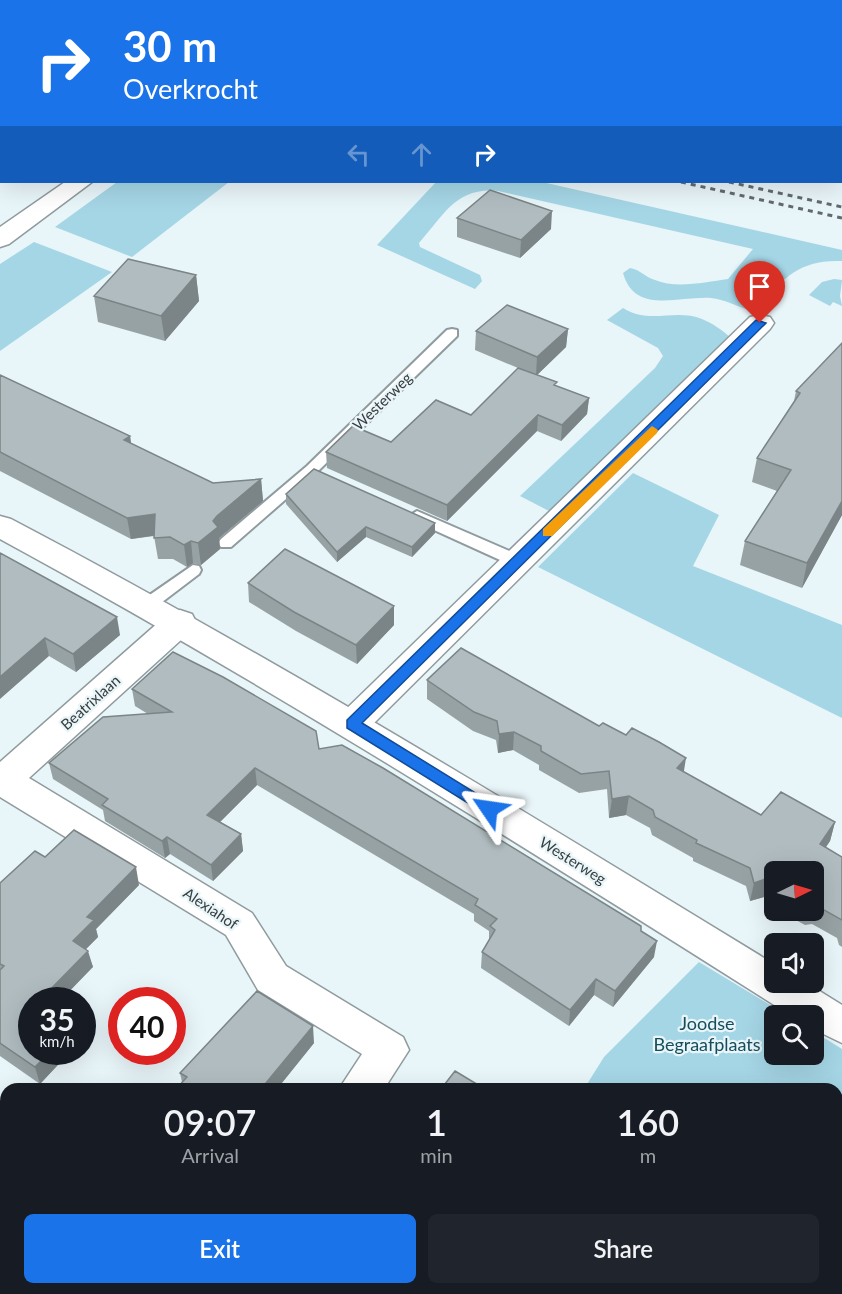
<!DOCTYPE html>
<style>
body{margin:0;font-family:Lato,sans-serif;background:#20242c;color:#f1f3f6;height:100vh;display:flex;flex-direction:column;font-size:22px;white-space:nowrap}
*{box-sizing:border-box;margin:0}
p{font-size:20px;color:#9ea1a6}
.icon{flex:none;width:33px;height:33px;fill:none;stroke:currentColor;stroke-width:2;stroke-linecap:round;stroke-linejoin:round}
.map{position:relative;flex:1;overflow:hidden}
.details{position:absolute;left:0px;top:1083px;width:843px;height:212px;display:flex;flex-direction:column;background:#171b24;border-radius:18px 18px 0 0;box-shadow:0 6px 24px #0002}
.details>*{flex:none}
.banner{position:absolute;left:0px;top:0px;width:843px;height:183px;box-shadow:0 6px 24px #0002;background:#1a73e8;color:#fff;overflow:hidden}
.needle{width:39px;rotate:85deg}
.fabs{position:absolute;left:764px;top:861px;display:grid;gap:12px}
.fabs a{display:grid;place-items:center;width:60px;height:60px;border-radius:9px;background:#171b24;box-shadow:0 6px 24px #0002;font-size:30px}
.speed{position:absolute;left:18px;top:987px;display:flex;gap:12px;font-size:30px;font-weight:700;text-align:center}
.speed>*{display:grid;place-content:center;width:78px;height:78px;border-radius:50%;background:#171b24;box-shadow:0 6px 24px #0002;line-height:1}
.speed small{font-size:15px;font-weight:400}
.speed .limit{border:9px solid #d22;background:#fff;color:#111}
.pin{position:absolute;display:grid;place-items:center;width:51px;height:51px;color:#fff;margin:-62px -26px;border-radius:50% 50% 50% 0;rotate:-45deg;box-shadow:0 0 6px #0007}
.pin .icon{rotate:45deg}
.me{position:absolute;width:66px;margin:-33px;rotate:302deg;stroke-linejoin:round;filter:drop-shadow(0 0 4px #0008)}
.turn{display:flex;align-items:center;gap:21px;height:126px;padding:0 24px;font-size:27px}
.turn .icon{width:78px;height:78px;stroke-width:2.5}
.turn b{display:block;font-size:42px;line-height:51px}
.lanes{display:flex;align-items:center;height:57px;padding:0 24px;background:#0003;justify-content:center;gap:30px;direction:ltr}
.lanes .off{opacity:.35}
.eta{display:flex;justify-content:space-evenly;align-items:center;height:102px;text-align:center}
.eta b{font-size:36px;font-weight:600;line-height:42px}
.cta{display:flex;gap:12px;margin-top:auto;padding:12px 24px}
.cta a{flex:1;height:69px;border-radius:9px;background:#1a73e8;color:#fff;font-size:24px;font-weight:600;line-height:69px;text-align:center}
.cta a+a{background:#20242c;color:#f1f3f6}
.map>svg:first-child{display:block}
.green{fill:#a5d6e6}
.lines{fill:none;stroke-linecap:round;stroke-linejoin:round}
.lane-casing{stroke:#8f9b9e;stroke-width:4}
.street-casing{stroke:#8f9b9e;stroke-width:3}
.secondary-casing{stroke:#8f9b9e;stroke-width:3}
.lane{fill:#fff;fill-rule:evenodd}
.street{fill:#fff;fill-rule:evenodd}
.secondary{fill:#fff;fill-rule:evenodd}
.rail{stroke:#636a6d;stroke-width:3;stroke-dasharray:5 5;stroke-linecap:butt}
.wall{fill:#97a2a5}
.shaded-wall{fill:#7b8486}
.building{fill:#b0bcc0;stroke:#7b8486;stroke-width:1.5}
.route{fill:#1a73e8;stroke:#114b97;stroke-width:1.5}
.slow{fill:#f59e0b}
.labels{text-anchor:middle;dominant-baseline:central;stroke-width:4.5;stroke-linejoin:round;paint-order:stroke}
.street-label{font-size:15px;fill:#373c3e;stroke:#e8f5f9}
.near-park-label{font-size:18px;fill:#154d5c;stroke:#e8f5f9}
</style>
<div class="map">
<svg width="842" height="1294" viewBox="0 0 842 1294">
<rect width="100%" height="100%" fill="#e8f5f9"/>
<path class="green" d="M 117,182 L 229,182 L 132,257 L 55,227 Z
M 436,182 L 542,182 L 842,250 L 842,261 C 795,259 783,282 751,311 C 739,307 724,299 711,298 C 678,296 635,315 623,273 L 630,268 C 641,270 645,277 655,280 C 676,289 706,282 728,279 L 753,249 L 498,191 C 456,187 445,214 419,243 L 420,247 L 480,275 L 482,281 L 475,289 L 377,245 Z
M 34,242 L 112,272 L 0,351 L 0,264 Z
M 834,279 L 842,280 L 840,296 L 842,306 L 833,302 L 830,306 L 809,295 L 822,282 Z
M 623,308 C 650,325 675,308 702,319 C 712,323 722,330 730,337 L 551,512 L 520,496 L 655,368 L 663,356 L 658,348 L 607,320 Z
M 633,473 L 719,515 L 693,566 L 842,625 L 842,718 L 538,567 Z
M 699,962 L 787,1015 L 774,1016 L 774,1054 L 813,1054 L 813,1031 L 842,1049 L 842,1294 L 454,1294 L 458,1288 L 837,1288 L 837,1089 L 584,1089 L 604,1057 Z"/>
<g class="lines">
<g class="lane-casing">
<path id="lane" d="M 758,0 L 768,0 L 757,2 Z
M 452,329 L 457,330 L 457,336 L 317,472 L 231,547 L 221,547 L 218,543 L 221,539 L 307,466 L 447,330 Z
M 417,511 L 523,557 L 525,561 L 517,566 L 511,565 L 412,520 L 409,516 Z
M 193,565 L 199,566 L 201,570 L 199,574 L 153,609 L 141,609 L 139,605 L 141,601 Z"/>
</g>
<g class="street-casing">
<path id="street" d="M 491,0 L 519,0 L 520,2 L 493,2 Z
M 543,0 L 565,0 L 543,2 Z
M 705,0 L 727,0 L 705,2 Z
M 760,315 L 770,317 L 774,323 L 770,329 L 364,733 L 352,737 L 340,733 L 335,724 L 340,715 L 750,317 Z
M 180,610 L 192,614 L 196,622 L 192,630 L 29,778 L 252,913 L 286,966 L 403,1037 L 409,1050 L 384,1089 L 339,1089 L 362,1054 L 258,990 L 226,935 L 0,797 L 0,762 L 168,614 Z
M 190,1288 L 236,1288 L 234,1294 L 188,1294 Z"/>
</g>
<g class="secondary-casing">
<path id="secondary" d="M 303,0 L 325,0 L 303,2 Z
M 65,182 L 92,182 L 9,244 L 0,247 L 0,227 Z
M 0,516 L 11,519 C 272,656 522,810 774,964 L 774,982 L 805,982 L 842,1005 L 842,1043 L 813,1029 L 813,1016 L 792,1016 C 531,852 271,686 0,539 Z"/>
</g>
<use href="#lane" class="lane"/>
<use href="#street" class="street"/>
<use href="#secondary" class="secondary"/>
<path class="rail" d="M 681,182 L 842,218
M 729,182 L 842,207"/>
</g>
<path class="wall" d="M 0,89 L 2,90 L 2,160 L 0,159 Z
M 457,218 L 551,229 L 520,258 L 457,237 Z
M 196,275 L 199,301 L 165,341 L 98,322 L 94,296 Z
M 568,329 L 566,347 L 537,375 L 557,386 L 589,398 L 587,414 L 561,441 L 537,431 L 447,521 L 327,468 L 326,452 L 391,442 L 471,415 L 518,368 L 475,350 L 476,331 Z
M 842,343 L 842,515 L 802,588 L 740,565 L 745,541 L 777,491 L 752,482 L 757,458 L 794,401 L 796,391 Z
M 0,375 L 130,436 L 131,444 L 213,483 L 261,479 L 263,501 L 219,538 L 220,549 L 201,565 L 193,563 L 187,567 L 173,559 L 158,559 L 154,536 L 131,539 L 0,471 Z
M 286,494 L 435,523 L 435,533 L 412,557 L 366,537 L 337,562 L 286,504 Z
M 0,553 L 120,635 L 76,672 L 49,656 Z
M 248,583 L 394,606 L 394,625 L 357,664 L 296,631 L 249,602 Z
M 427,680 L 599,726 L 761,815 L 835,822 L 830,841 L 826,847 L 842,857 L 842,947 L 839,945 L 837,938 L 812,924 L 805,925 L 794,919 L 792,914 L 787,910 L 813,910 L 813,872 L 774,872 L 774,903 L 764,897 L 750,901 L 746,886 L 693,861 L 693,858 L 652,835 L 650,828 L 626,815 L 609,818 L 607,789 L 579,793 L 539,770 L 539,765 L 513,750 L 498,753 L 496,740 L 473,731 L 427,699 Z
M 132,689 L 319,749 L 641,931 L 654,957 L 613,1007 L 594,995 L 569,1026 L 481,968 L 482,952 L 489,940 L 489,931 L 474,921 L 474,914 L 257,785 L 220,822 L 241,834 L 243,851 L 213,881 L 170,854 L 165,858 L 105,821 L 103,810 L 53,779 L 49,763 L 148,714 L 135,706 Z
M 45,857 L 139,885 L 96,929 L 98,937 L 86,949 L 93,967 L 32,1000 L 32,1052 L 70,1052 L 40,1084 L 0,1056 L 0,883 Z
M 314,1043 L 277,1089 L 176,1089 L 182,1082 L 180,1073 Z"/>
<path class="shaded-wall" d="M 819,0 L 834,0 L 833,2 L 818,2 Z
M 552,211 L 551,229 L 520,258 L 521,240 Z
M 196,275 L 199,301 L 165,341 L 161,316 Z
M 568,329 L 566,347 L 536,376 L 537,357 Z
M 589,398 L 587,414 L 561,441 L 562,425 Z
M 538,415 L 537,431 L 447,521 L 447,505 Z
M 130,436 L 133,457 L 124,440 Z
M 261,479 L 263,501 L 219,538 L 220,549 L 201,565 L 198,543 L 217,516 Z
M 842,501 L 842,515 L 802,588 L 807,563 Z
M 155,514 L 158,535 L 131,539 L 127,518 Z
M 435,523 L 435,533 L 412,557 L 412,547 Z
M 366,527 L 366,537 L 337,562 L 337,552 Z
M 191,541 L 193,563 L 187,567 L 184,545 Z
M 394,606 L 394,625 L 357,664 L 356,645 Z
M 117,617 L 120,635 L 76,672 L 73,654 Z
M 45,638 L 49,656 L 0,699 L 0,677 Z
M 514,732 L 513,750 L 498,753 L 499,734 Z
M 686,758 L 683,777 L 677,768 Z
M 255,768 L 257,785 L 210,832 L 207,815 Z
M 629,796 L 626,815 L 609,818 L 612,799 Z
M 835,822 L 830,841 L 815,863 L 820,844 Z
M 241,834 L 243,851 L 213,881 L 211,865 Z
M 167,837 L 170,854 L 165,858 L 162,841 Z
M 136,867 L 139,885 L 96,929 L 98,937 L 77,958 L 73,941 L 87,917 Z
M 768,878 L 764,897 L 750,901 L 754,883 Z
M 657,941 L 654,957 L 613,1007 L 615,991 Z
M 88,951 L 93,967 L 61,1000 L 40,1000 Z
M 596,979 L 594,995 L 569,1026 L 570,1010 Z
M 313,1026 L 314,1043 L 277,1089 L 261,1089 Z
M 50,1052 L 70,1052 L 40,1084 L 35,1067 Z
M 103,1288 L 121,1288 L 117,1294 L 99,1294 Z"/>
<path class="building" d="M 772,0 L 819,0 L 818,2 L 771,2 Z
M 0,89 L 2,90 L 2,136 L 0,136 Z
M 490,190 L 552,211 L 521,240 L 457,218 Z
M 128,259 L 196,275 L 161,316 L 94,296 Z
M 507,305 L 568,329 L 537,357 L 476,331 Z
M 842,343 L 842,501 L 807,563 L 745,541 L 791,470 L 757,458 L 800,393 L 796,391 Z
M 518,368 L 557,382 L 554,385 L 589,398 L 562,425 L 538,415 L 447,505 L 326,452 L 353,426 L 391,442 L 436,400 L 471,415 Z
M 0,375 L 130,436 L 124,440 L 213,483 L 261,479 L 217,516 L 213,521 L 218,527 L 198,543 L 191,541 L 184,545 L 170,537 L 154,538 L 155,514 L 127,518 L 0,452 Z
M 314,469 L 435,523 L 412,547 L 366,527 L 337,552 L 286,494 Z
M 285,549 L 394,606 L 356,645 L 294,612 L 248,583 Z
M 0,553 L 117,617 L 73,654 L 45,638 L 0,677 Z
M 461,648 L 599,726 L 603,723 L 626,735 L 632,728 L 659,742 L 686,758 L 677,768 L 761,815 L 781,792 L 835,822 L 820,844 L 842,857 L 842,920 L 817,906 L 813,906 L 813,872 L 774,872 L 774,882 L 768,878 L 754,883 L 750,868 L 696,843 L 697,840 L 655,817 L 653,810 L 629,796 L 612,799 L 609,771 L 581,774 L 541,751 L 541,746 L 514,732 L 499,734 L 497,721 L 474,712 L 427,680 Z
M 173,652 L 223,677 L 316,731 L 319,749 L 342,745 L 383,768 L 641,926 L 641,931 L 657,941 L 615,991 L 596,979 L 570,1010 L 482,952 L 495,930 L 490,926 L 497,919 L 475,905 L 478,899 L 255,768 L 207,815 L 241,834 L 211,865 L 167,837 L 162,841 L 102,805 L 108,799 L 49,763 L 103,717 L 172,712 L 132,689 Z
M 74,830 L 136,867 L 87,917 L 94,920 L 73,941 L 88,951 L 40,1000 L 32,1000 L 32,1052 L 50,1052 L 35,1067 L 0,1043 L 0,970 L 4,966 L 0,964 L 0,883 L 35,851 L 45,857 Z
M 257,991 L 313,1026 L 261,1089 L 176,1089 L 187,1077 L 180,1073 Z
M 455,1071 L 485,1089 L 441,1089 Z
M 8,1288 L 103,1288 L 99,1294 L 3,1294 Z
M 301,1288 L 404,1288 L 412,1294 L 297,1294 Z"/>
<path class="route" d="M 756,320 L 766,323 L 362,723 L 495,805 L 497,809 L 495,813 L 484,813 L 347,728 L 347,720 Z"/>
<path class="slow" d="M 652,426 L 658,430 L 657,433 L 552,536 L 543,536 L 543,529 Z"/>
<g class="labels">
<g class="street-label">
<text transform="translate(382 401) rotate(-44)">Westerweg</text>
<text transform="translate(90 702) rotate(-42)">Beatrixlaan</text>
<text transform="translate(573 860) rotate(32)">Westerweg</text>
<text transform="translate(211 908) rotate(34)">Alexiahof</text>
</g>
<g class="near-park-label">
<text x="707" y="1023">Joodse<tspan x="707" dy="21">Begraafplaats</tspan></text>
</g>
</g>
</svg>
<div class="fabs">
<a><svg class="needle" viewBox="-14 -14 28 28"><path d="M0-13l5 13h-10z" fill="#e53935"/><path d="M0 13l5-13h-10z" fill="#9ea1a6"/></svg></a>
<a><svg class="icon" aria-label="sound" viewBox="0 0 24 24"><path d="M4 9h4l5-4v14l-5-4H4zM17 9q2 3 0 6"/></svg></a>
<a><svg class="icon" aria-label="search" viewBox="0 0 24 24"><circle cx="10" cy="10" r="6"/><path d="M15 15l6 6"/></svg></a>
</div>
<div class="speed"><div>35<small>km/h</small></div><div class="limit">40</div></div>
<div class="pin" style="left:760px;top:323px;background:#d93025"><svg class="icon" aria-label="arrive" viewBox="0 0 24 24"><path d="M6 21V4h12l-3 4 3 4H6"/></svg></div>
<svg class="me" style="left:489px;top:809px" viewBox="-20 -20 40 40"><path d="M0-17L14 15 0 8-14 15z" fill="#1a73e8" stroke="#fff" stroke-width="4"/></svg>
<div class="banner">
<div class="turn"><svg class="icon" aria-label="right" viewBox="0 0 24 24"><path d="M7 20v-9h11M14 6l5 5-5 5"/></svg><div><b>30 m</b>Overkrocht</div></div>
<div class="lanes"><svg class="icon off" aria-label="left" viewBox="0 0 24 24"><path d="M17 20v-9H6M10 6l-5 5 5 5"/></svg><svg class="icon off" aria-label="ahead" viewBox="0 0 24 24"><path d="M12 20V5M6 11l6-6 6 6"/></svg><svg class="icon" aria-label="right" viewBox="0 0 24 24"><path d="M7 20v-9h11M14 6l5 5-5 5"/></svg></div>
</div>
<section class="details">
<div class="eta">
<div><b>09:07</b><p>Arrival</p></div>
<div><b>1</b><p>min</p></div>
<div><b>160</b><p>m</p></div>
</div>
<div class="cta"><a>Exit</a><a>Share</a></div>
</section>
</div>
